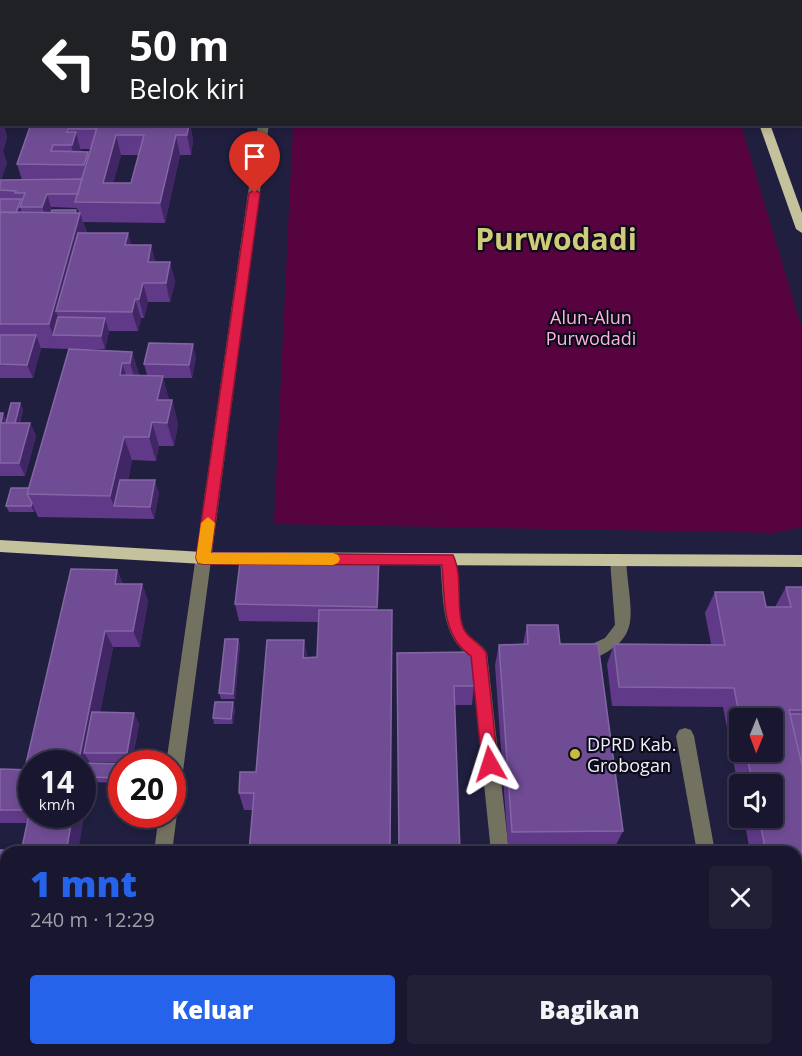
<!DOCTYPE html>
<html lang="id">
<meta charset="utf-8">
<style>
body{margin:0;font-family:"Open Sans",sans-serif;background:#222037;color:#f1f3f6;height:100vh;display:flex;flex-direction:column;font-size:22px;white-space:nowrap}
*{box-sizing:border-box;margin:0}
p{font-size:20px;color:#9f9faa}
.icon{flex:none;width:33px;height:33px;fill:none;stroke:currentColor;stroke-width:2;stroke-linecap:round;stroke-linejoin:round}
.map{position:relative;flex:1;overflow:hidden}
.drawer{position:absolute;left:0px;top:846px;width:802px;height:210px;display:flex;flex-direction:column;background:#19172f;border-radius:18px 18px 0 0;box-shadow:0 3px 9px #0003,0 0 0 2px #37364b}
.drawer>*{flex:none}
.guide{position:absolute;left:0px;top:0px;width:802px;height:126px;box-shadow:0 3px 9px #0003,0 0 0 2px #37364b;background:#202124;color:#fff;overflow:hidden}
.needle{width:39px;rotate:181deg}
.buttons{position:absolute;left:729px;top:708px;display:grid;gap:12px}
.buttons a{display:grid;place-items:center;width:54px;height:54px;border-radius:6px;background:#19172f;box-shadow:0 3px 9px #0003,0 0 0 2px #37364b;font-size:30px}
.speed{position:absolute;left:18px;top:750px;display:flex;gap:12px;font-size:30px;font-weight:700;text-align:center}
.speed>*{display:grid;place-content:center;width:78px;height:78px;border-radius:50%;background:#19172f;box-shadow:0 3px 9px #0003,0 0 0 2px #37364b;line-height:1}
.speed small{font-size:15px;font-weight:400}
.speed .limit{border:9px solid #d22;background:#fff;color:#111}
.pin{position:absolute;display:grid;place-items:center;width:51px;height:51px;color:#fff;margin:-62px -26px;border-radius:50% 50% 50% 0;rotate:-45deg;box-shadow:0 0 6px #0007}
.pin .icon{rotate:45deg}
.me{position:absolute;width:66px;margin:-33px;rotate:354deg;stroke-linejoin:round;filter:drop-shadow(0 0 4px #0008)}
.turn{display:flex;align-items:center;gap:21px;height:126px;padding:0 30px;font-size:27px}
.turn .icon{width:78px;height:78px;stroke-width:2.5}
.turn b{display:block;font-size:42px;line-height:51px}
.round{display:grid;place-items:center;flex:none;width:63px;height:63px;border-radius:6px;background:#222037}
.headline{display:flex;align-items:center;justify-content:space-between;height:102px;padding:0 30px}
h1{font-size:36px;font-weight:800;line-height:45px;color:#2563eb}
.button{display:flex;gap:12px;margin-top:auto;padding:12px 30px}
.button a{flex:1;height:69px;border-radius:6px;background:#2563eb;color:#fff;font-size:24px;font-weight:800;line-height:69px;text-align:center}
.button a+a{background:#222037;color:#f1f3f6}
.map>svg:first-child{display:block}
.green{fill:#570340}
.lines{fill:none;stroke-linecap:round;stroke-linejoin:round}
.minor{fill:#737261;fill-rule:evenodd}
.major{fill:#c4c19d;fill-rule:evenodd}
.wall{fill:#603988;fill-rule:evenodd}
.shaded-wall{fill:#402665}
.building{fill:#6f4c94;stroke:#8466a5;stroke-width:1.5;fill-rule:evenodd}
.route{fill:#e11d48;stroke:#92132f;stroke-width:1.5}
.slow{fill:#f59e0b}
.poi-dot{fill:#c8bb3b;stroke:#0c0b19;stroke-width:2}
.labels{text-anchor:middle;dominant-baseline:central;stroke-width:4.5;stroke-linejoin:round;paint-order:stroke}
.park-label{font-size:18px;fill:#fdb4df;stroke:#0c0b19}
.poi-label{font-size:18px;fill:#f0f0fd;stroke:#0c0b19;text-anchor:start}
.town-label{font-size:30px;font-weight:bold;fill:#d1ca7b;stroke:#0c0b19}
</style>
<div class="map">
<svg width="802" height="1056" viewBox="0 0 802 1056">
<rect width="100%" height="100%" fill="#211f3f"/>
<path class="green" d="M 293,125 L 741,125 L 802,329 L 802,527 L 774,533 L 274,524 Z"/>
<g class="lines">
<path class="minor" d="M 801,93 L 802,93 L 802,99 L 801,99 Z
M 258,124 L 269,124 L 181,786 L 178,792 L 172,794 L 172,764 L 166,764 Z
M 448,554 L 453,555 L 456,560 C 458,579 457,608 463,626 C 467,639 482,642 487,653 L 509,852 L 491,852 L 471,657 C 439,636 444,595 440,560 L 443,555 Z
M 618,554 L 623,555 L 626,560 C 630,619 646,640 581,664 L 575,662 L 573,657 L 575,652 L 605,638 L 615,625 L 610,560 L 613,555 Z
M 685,728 L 691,730 L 694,736 L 715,852 L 697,852 L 676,736 L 679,730 Z
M 172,807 L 177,814 L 172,852 L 154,852 L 159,814 L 172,814 Z
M 125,1050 L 145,1050 L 144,1056 L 124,1056 Z"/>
<path class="major" d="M 721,0 L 731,0 L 732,2 L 722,2 Z
M 756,0 L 766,0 L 755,2 Z
M 0,110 L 2,110 L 2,116 L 0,116 Z
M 759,124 L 770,124 L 802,213 L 802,233 L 796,229 Z
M 0,540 L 203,552 L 802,555 L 802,567 L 203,564 L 0,552 Z"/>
</g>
<path class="wall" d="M 388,0 L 388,2 L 271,2 Z
M 474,0 L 540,0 L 540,2 L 474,2 Z
M 582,0 L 600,0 L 600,2 L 582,2 Z
M 792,0 L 802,0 L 802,7 L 801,7 L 801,2 L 792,2 Z
M 2,26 L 2,87 L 0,87 L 0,30 Z
M 0,123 L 3,124 L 7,137 L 3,151 L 7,163 L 1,180 L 22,180 L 17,164 L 31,124 L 190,124 L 193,141 L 191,155 L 180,155 L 165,223 L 83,222 L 87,233 L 128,233 L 131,245 L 151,245 L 155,262 L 170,262 L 175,282 L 170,302 L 148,302 L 144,318 L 141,318 L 138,331 L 109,331 L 105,349 L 75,349 L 132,352 L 139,375 L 147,375 L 144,364 L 196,357 L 192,378 L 163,378 L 169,400 L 172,400 L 178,424 L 174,446 L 159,446 L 156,461 L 132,460 L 128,480 L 159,493 L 154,519 L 38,517 L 35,510 L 34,512 L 9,512 L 6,506 L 29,488 L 69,349 L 41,348 L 33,378 L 0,378 ZM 80,149 L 91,149 L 89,155 L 88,152 L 81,152 ZM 121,155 L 139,155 L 131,183 L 113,183 ZM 51,207 L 77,208 L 79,213 L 50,213 Z
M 20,403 L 23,410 L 20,423 L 30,423 L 36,436 L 25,476 L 0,476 L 0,413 L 3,413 L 6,420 Z
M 117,570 L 123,584 L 142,584 L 148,601 L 140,647 L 113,647 L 100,712 L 139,723 L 132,763 L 90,762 L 90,763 L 122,764 L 122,783 L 89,782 L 90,783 L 27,823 L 0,823 L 0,769 L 26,770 L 25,768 ZM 32,764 L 82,764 L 32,814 Z
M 379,574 L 378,610 L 392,631 L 390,852 L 249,852 L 253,810 L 244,810 L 239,793 L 256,772 L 304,640 L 307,657 L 317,657 L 319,622 L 239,621 L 235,604 Z
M 786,587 L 802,587 L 802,1056 L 795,1056 L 794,1050 L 796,1050 L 796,852 L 750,852 L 744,818 L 772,818 L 772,784 L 740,784 L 740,796 L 723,707 L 612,706 L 607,664 L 614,644 L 711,644 L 705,613 L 715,592 L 766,607 L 775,607 ZM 740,718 L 772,752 L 740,752 Z
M 527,625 L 560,644 L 623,831 L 615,847 L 508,848 L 495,665 L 499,645 L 523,644 Z
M 238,639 L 240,645 L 235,699 L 221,699 L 219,693 Z
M 397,653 L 474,686 L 472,705 L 454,705 Z
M 235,708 L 233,724 L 214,724 L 213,718 Z
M 0,850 L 6,852 L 6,989 L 0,989 Z
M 0,993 L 6,993 L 6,1050 L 0,1050 Z
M 492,1050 L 592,1050 L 592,1056 L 493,1056 Z
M 602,1050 L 664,1050 L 665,1056 L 603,1056 Z"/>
<path class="shaded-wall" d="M 35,0 L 44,0 L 44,2 L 34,2 Z
M 2,124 L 7,137 L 3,151 L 7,163 L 0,183 L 0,130 Z
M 189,124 L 190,124 L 193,141 L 191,155 L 187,135 Z
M 68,129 L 72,142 L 76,132 L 81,152 L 77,165 L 67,132 Z
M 116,135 L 121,155 L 108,203 L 103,183 Z
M 176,136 L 180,155 L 165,223 L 160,203 Z
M 88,152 L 94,172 L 90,185 L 84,165 Z
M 47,194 L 51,207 L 47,221 L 42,207 Z
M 21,199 L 24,207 L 20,207 L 24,218 L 14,220 Z
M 80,213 L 88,238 L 56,311 L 63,331 L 53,335 L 58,349 L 49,324 Z
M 128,233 L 133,253 L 125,245 Z
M 151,245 L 156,265 L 148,262 Z
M 170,262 L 175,282 L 170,302 L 166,283 Z
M 143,283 L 148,302 L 144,318 L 139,299 Z
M 135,299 L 141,318 L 138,331 L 132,312 Z
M 105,318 L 109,331 L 105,349 L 101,336 Z
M 36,335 L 41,349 L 33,378 L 27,365 Z
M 193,344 L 196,357 L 192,378 L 189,365 Z
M 132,352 L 140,376 L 137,387 L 130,363 Z
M 122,363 L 130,387 L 120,375 Z
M 163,376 L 169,400 L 164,424 L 157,400 Z
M 172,400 L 178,424 L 174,446 L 167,423 Z
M 20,403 L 23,410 L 16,436 L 13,429 Z
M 3,413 L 9,426 L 1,423 Z
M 152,422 L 159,446 L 156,461 L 149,437 Z
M 30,423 L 36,436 L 25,476 L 19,463 Z
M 124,437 L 132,460 L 122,506 L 114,506 L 110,496 Z
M 155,480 L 159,493 L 154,519 L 150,507 Z
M 32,503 L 35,510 L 34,512 L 31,506 Z
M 379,557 L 379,574 L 377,623 L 377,607 Z
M 117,570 L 124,587 L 115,584 Z
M 142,584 L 148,601 L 140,647 L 133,631 Z
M 105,631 L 113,647 L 92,753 L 84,753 L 90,762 L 87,778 L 86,777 L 90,783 L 78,852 L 66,852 L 73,814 L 82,814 L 82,764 L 78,764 Z
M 238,639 L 240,645 L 235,699 L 233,694 Z
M 304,640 L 307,660 L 303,658 Z
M 233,702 L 235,708 L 233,724 L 231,719 Z
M 134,713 L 139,723 L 132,763 L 127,753 Z
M 2,1036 L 6,1038 L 6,1048 L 0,1045 Z
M 71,1050 L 83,1050 L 82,1056 L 70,1056 Z"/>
<path class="building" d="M 8,0 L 35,0 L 34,2 L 7,2 Z
M 94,0 L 123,0 L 122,2 L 93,2 Z
M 126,0 L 137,0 L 137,2 L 126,2 Z
M 137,0 L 174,0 L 174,2 L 137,2 Z
M 196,0 L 262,0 L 262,2 L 196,2 Z
M 271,0 L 388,0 L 388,2 L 358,2 L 358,0 L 344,0 L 344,2 L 271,2 Z
M 675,0 L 711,0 L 712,2 L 676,2 Z
M 2,26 L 2,73 L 0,73 L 0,30 Z
M 31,124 L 97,124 L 95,129 L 68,129 L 67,132 L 76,132 L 72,145 L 53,145 L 51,151 L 88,152 L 84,165 L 17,164 Z
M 98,124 L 189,124 L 187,135 L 176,135 L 160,203 L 75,202 ZM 116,135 L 144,135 L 131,183 L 103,183 Z
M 82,179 L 78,194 L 47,194 L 42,207 L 20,207 L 25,193 L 15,193 L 16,191 L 0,190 L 0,180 Z
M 0,199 L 21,199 L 16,213 L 1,212 L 0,215 Z
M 52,210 L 76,210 L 75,213 L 51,213 Z
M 1,212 L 80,213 L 49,324 L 0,324 L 0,215 Z
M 78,233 L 128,233 L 125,245 L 151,245 L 148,262 L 170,262 L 166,283 L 143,283 L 139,299 L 135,299 L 132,312 L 56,311 Z
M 58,317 L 105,318 L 101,336 L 53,335 Z
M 0,335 L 36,335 L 27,365 L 0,364 Z
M 149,343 L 193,344 L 189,365 L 144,364 Z
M 69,349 L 132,352 L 130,363 L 122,363 L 120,375 L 163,376 L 157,400 L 172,400 L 167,423 L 152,422 L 149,437 L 124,437 L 110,496 L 27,494 Z
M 11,403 L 20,403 L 15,423 L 6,423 Z
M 0,413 L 3,413 L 1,423 L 30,423 L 19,463 L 0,463 Z
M 120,480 L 155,480 L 150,507 L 114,506 Z
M 11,488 L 29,488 L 27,494 L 32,503 L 31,506 L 6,506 Z
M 351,557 L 379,557 L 377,607 L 235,604 L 240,562 L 350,564 Z
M 71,569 L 117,570 L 115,584 L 142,584 L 133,631 L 105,631 L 78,764 L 32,764 L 32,768 L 25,768 Z
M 786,587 L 802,587 L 802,710 L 789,710 L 802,765 L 802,933 L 796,933 L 796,852 L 766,852 L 759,818 L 772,818 L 772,784 L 753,784 L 746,752 L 772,752 L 772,718 L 740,718 L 734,688 L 619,687 L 614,644 L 725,645 L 715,592 L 763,592 L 766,607 L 791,607 Z
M 319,610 L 392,610 L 390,852 L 249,852 L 254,793 L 239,793 L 240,772 L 256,772 L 267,640 L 304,640 L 303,658 L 317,657 Z
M 527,625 L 558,625 L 560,644 L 598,644 L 623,831 L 512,832 L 499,645 L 528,644 Z
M 225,639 L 238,639 L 233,694 L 219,693 Z
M 473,652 L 474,686 L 454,686 L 460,852 L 399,852 L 397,653 Z
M 215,702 L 233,702 L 231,719 L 213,718 Z
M 92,712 L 134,713 L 127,753 L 84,753 Z
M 790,714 L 802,714 L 802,765 Z
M 86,763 L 122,764 L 122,778 L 86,777 L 84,774 Z
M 0,769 L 32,770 L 32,814 L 73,814 L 66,852 L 21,852 L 30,810 L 0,810 Z
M 0,850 L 17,850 L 16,852 L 6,852 L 6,900 L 0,900 Z
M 0,906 L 6,906 L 6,983 L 0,983 Z
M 796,936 L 802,936 L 802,1018 L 796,990 Z
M 0,993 L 6,993 L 6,1036 L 2,1036 L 0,1043 Z
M 26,1050 L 71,1050 L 70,1056 L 25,1056 Z
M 220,1050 L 248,1050 L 248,1056 L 220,1056 Z
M 399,1050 L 435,1050 L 436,1056 L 399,1056 Z
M 497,1050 L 592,1050 L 592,1056 L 497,1056 Z
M 609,1050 L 664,1050 L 665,1056 L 610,1056 Z
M 0,1052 L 17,1053 L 17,1056 L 0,1056 Z"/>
<path class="route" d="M 255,190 L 260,193 L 211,553 L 453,555 C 463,576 456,604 462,625 C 466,639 481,642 486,653 L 498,764 L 496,769 L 490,771 L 485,769 L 482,764 L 471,656 C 441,636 445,598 442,565 L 203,564 L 198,563 L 196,558 L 249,193 Z"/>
<path class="slow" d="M 208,517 L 215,523 L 211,553 L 333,553 L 338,555 L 340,559 L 338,563 L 333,565 L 203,564 L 198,563 L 196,558 L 201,523 Z"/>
<circle class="poi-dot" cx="575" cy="754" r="6"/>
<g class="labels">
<g class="park-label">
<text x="591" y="317">Alun-Alun<tspan x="591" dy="21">Purwodadi</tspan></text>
</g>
<g class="poi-label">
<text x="587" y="744">DPRD Kab.<tspan x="587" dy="21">Grobogan</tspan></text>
</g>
<g class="town-label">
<text x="556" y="238">Purwodadi</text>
</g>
</g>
</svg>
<div class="buttons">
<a><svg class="needle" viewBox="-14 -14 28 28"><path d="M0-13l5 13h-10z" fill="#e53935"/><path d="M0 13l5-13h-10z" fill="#9f9faa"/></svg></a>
<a><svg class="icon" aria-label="sound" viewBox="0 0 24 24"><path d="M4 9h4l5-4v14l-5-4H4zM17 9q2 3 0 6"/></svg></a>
</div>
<div class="speed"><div>14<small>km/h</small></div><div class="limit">20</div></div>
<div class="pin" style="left:255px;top:193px;background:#d93025"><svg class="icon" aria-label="arrive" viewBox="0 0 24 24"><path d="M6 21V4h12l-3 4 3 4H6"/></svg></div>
<svg class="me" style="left:490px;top:764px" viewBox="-20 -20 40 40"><path d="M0-17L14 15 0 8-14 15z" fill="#e11d48" stroke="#fff" stroke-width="4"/></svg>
<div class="guide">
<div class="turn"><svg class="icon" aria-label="left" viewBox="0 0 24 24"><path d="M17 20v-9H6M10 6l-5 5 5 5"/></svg><div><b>50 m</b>Belok kiri</div></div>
</div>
<section class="drawer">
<div class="headline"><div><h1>1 mnt</h1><p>240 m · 12:29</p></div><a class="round"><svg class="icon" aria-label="close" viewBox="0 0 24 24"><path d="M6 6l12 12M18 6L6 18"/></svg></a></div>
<div class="button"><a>Keluar</a><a>Bagikan</a></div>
</section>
</div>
